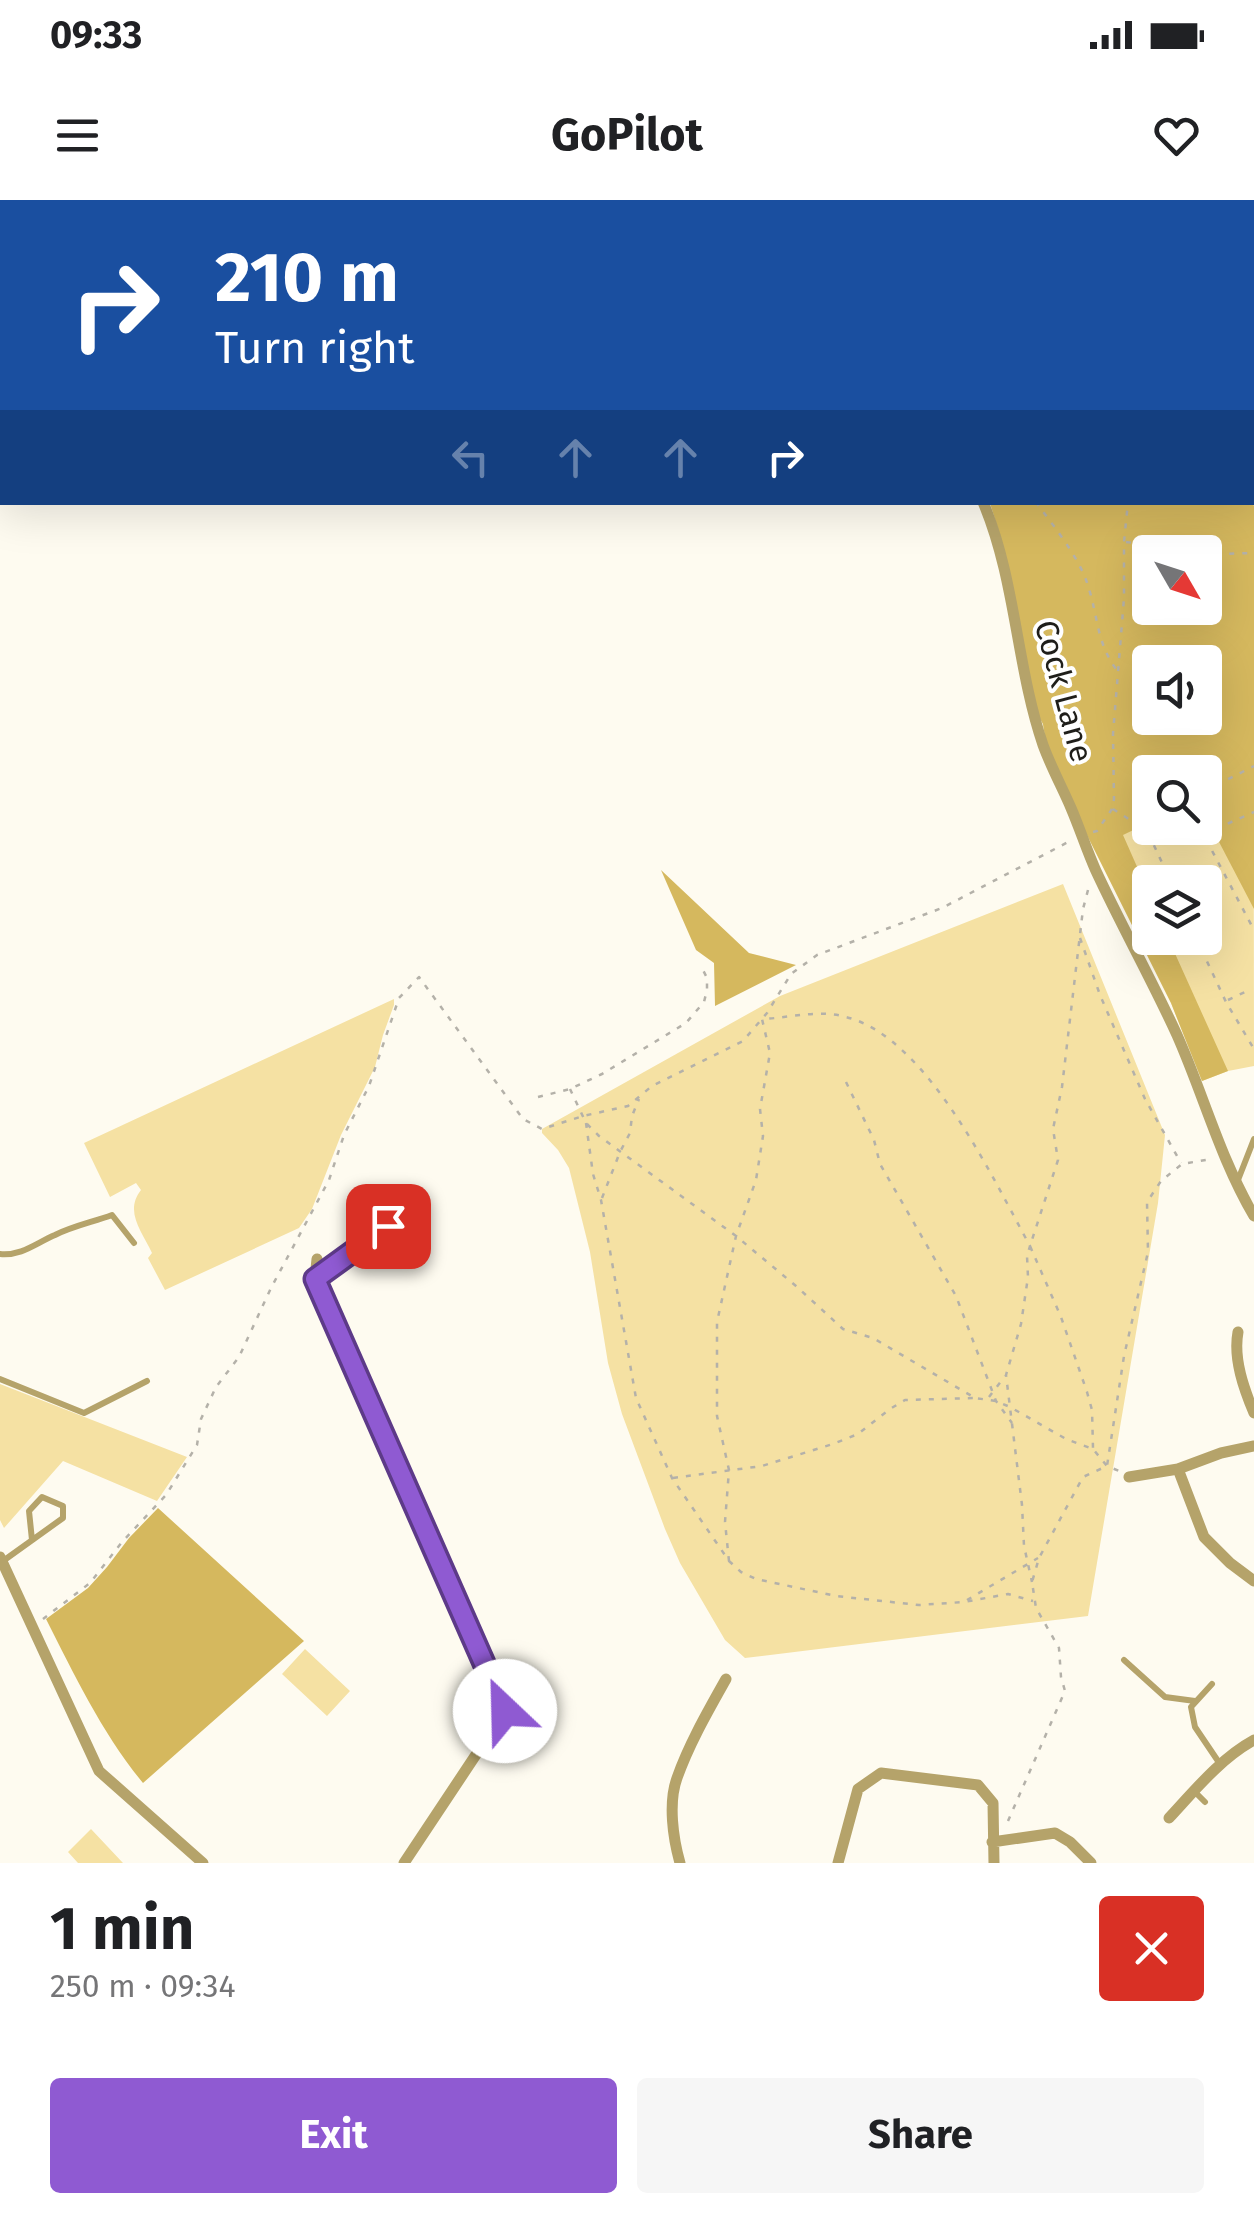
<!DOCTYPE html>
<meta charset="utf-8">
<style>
body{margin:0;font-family:"Fira Sans",sans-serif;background:#f6f6f6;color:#202124;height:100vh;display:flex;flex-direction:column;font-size:38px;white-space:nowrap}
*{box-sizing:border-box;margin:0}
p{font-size:32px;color:#757577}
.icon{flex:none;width:55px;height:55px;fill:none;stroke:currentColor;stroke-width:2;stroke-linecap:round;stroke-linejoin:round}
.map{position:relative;height:1663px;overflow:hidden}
.drawer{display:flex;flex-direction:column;background:#fff;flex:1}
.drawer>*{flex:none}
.hud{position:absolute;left:0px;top:0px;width:1255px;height:305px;box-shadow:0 10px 40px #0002;background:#1a4fa0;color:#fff;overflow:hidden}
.needle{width:65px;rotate:129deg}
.buttons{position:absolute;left:1132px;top:335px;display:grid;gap:20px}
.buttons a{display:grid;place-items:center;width:90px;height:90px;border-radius:10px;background:#fff;box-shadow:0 10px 40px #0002;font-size:50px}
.pin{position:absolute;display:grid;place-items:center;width:85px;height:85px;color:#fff;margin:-42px;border-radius:20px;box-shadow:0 5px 15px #0006}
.me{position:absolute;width:110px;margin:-55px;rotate:336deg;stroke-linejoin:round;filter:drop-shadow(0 0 8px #0008)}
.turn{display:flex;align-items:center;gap:35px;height:210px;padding:0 50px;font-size:45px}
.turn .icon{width:130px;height:130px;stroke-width:2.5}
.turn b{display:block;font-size:70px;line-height:85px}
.lanes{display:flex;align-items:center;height:95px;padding:0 50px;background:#0003;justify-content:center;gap:50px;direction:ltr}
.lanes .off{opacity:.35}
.round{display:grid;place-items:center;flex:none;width:105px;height:105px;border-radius:10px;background:#f6f6f6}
.overview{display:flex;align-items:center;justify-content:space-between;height:170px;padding:0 50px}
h1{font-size:60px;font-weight:700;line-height:75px}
.primary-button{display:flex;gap:20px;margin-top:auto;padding:20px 50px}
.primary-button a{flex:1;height:115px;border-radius:10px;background:#8f5ad2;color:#fff;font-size:40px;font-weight:700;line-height:115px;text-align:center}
.primary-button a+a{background:#f6f6f6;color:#202124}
.status{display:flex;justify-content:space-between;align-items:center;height:70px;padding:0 50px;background:#fff;direction:ltr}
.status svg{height:28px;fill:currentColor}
header{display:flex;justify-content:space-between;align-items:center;height:130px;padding:0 50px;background:#fff;font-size:45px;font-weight:700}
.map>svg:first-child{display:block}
.green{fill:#f5e1a3;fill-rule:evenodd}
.forest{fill:#d5b85e;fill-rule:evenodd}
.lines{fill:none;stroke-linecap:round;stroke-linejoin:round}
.path{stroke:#b4b1a9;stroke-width:2.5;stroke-dasharray:5 8;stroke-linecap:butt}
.lane{stroke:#b5a36a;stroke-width:6}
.street{stroke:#b5a36a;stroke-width:11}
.route-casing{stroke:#5d3a88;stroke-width:25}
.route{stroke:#8f5ad2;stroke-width:18}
.labels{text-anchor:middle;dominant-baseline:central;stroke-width:8;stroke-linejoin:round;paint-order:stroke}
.street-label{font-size:32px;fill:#1f1e1a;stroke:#fff}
</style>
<div class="status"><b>09:33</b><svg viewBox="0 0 49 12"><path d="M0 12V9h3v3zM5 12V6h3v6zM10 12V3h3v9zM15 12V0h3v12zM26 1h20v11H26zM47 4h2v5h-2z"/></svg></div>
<header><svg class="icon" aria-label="menu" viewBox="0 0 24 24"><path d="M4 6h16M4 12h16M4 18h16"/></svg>GoPilot<svg class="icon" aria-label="heart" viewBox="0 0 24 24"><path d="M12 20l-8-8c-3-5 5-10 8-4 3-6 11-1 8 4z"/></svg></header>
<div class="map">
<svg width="1254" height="1663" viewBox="0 0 1254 1663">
<rect width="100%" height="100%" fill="#fefbf0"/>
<path class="green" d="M 1253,16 L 1254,866 L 1228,871 L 1202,881 L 1171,803 L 1086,633 L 1046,543 L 1043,524 L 1037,513 L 1000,335 L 990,303 L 1252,302 ZM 1150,352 L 1205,352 L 1205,408 L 1150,408 ZM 1150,462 L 1205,462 L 1205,518 L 1150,518 ZM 1150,572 L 1205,572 L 1205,628 L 1150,628 ZM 1150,682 L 1205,682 L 1205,738 L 1150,738 Z
M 1063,684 L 1165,935 L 1158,1003 L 1088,1416 L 745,1458 L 725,1440 L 680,1363 L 665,1329 L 622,1214 L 608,1163 L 590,1052 L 569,968 L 558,950 L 542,933 L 542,929 L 780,796 Z
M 394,799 L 394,805 L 383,835 L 375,867 L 341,935 L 312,1009 L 299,1028 L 165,1090 L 148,1058 L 152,1053 C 142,1031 124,1012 141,990 L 136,983 L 110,997 L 84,943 Z
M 0,1184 L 187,1257 L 157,1301 L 63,1261 L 4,1328 L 0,1320 Z
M 305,1449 L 350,1491 L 327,1516 L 282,1474 Z
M 91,1629 L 123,1663 L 78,1663 L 68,1652 Z"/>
<path class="forest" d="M 837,0 L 1243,0 L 1245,2 L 839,2 Z
M 1252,302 L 1254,306 L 1254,709 L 1205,615 L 1205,572 L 1150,572 L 1150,622 L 1123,635 L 1150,696 L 1150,738 L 1168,738 L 1228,871 L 1202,881 L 1171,803 L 1086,633 L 1046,543 L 1043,524 L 1037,513 L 1000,335 L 990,303 ZM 1150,352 L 1205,352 L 1205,408 L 1150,408 ZM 1150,462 L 1205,462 L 1205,518 L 1150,518 Z
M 661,670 L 749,753 L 796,765 L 715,806 L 714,763 L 696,750 Z
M 158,1308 L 304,1441 L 143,1583 C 102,1533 75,1476 46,1419 L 88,1388 L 107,1367 L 129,1338 Z"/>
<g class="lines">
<path class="path" d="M 882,0 L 883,2
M 1068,0 L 1069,2
M 1147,2 L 1147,0
M 1252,163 L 1254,164
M 1252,277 L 1254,281
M 1036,302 C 1054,327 1081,359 1089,389 C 1098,418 1097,443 1116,469
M 1126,342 L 1222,354 L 1254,353
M 1205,591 L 1254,566
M 1113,609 L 1138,625 L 1150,619
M 1138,625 L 1151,639 L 1171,682
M 1200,628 L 1254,730
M 1093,632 L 1097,631 L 1112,609 L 1114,599 L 1113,534 L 1124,398 L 1124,342 L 1128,302
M 1204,634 L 1254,612
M 1088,690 L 1083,709 L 1062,887 L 1053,929 L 1058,960 L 1030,1046 L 1061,1117 L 1087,1192 L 1092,1210 L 1093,1248
M 1133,716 L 1147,710
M 1080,738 L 1100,795 L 1145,899 L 1181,963
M 1196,738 L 1226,802 L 1254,849
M 1228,800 L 1245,792
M 846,882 L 874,940 L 880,964 L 956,1096 L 996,1201 L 1012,1223
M 570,889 L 586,923 L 599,936 L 736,1036 L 796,1086 L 843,1129 L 873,1138 L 975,1198 L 996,1201 L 1010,1207 L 1066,1239 L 1093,1249 L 1107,1266 L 1119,1271
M 538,897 L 570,889 L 602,874 L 686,823 L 704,802 L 707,790 L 707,778 L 701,766
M 586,923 L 593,974 L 601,1000 L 636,1198 L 672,1278 L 729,1361 L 741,1372 L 756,1379 L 836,1396 L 919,1405 L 964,1402 L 1008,1394 L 1033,1401
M 602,998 L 620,952 L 630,933 L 632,916 L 639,899
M 989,1197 L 1005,1176
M 673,1278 L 762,1266 L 833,1244 L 858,1234 L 890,1209 L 905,1200 L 973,1198
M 729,1361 L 725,1322 L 729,1270 L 717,1216 L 717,1122 L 736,1036 L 756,980 L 763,936 L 760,909 L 770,853 L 762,819 C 790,818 817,809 846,817 C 927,837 992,977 1030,1046 L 1027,1056 L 1028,1077 L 1021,1124 L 1006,1175 L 1022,1305 L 1024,1346 L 1032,1382
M 967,1400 L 1038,1358
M 43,1419 L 90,1383 L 122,1342 L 166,1295 L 197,1245 L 201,1219 L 216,1187 L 239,1157 L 271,1088 L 329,980 L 344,935 L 369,886 L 399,798 L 419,777 L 523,919 L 542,929 L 583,916 L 628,906 L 652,886 L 743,841 L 767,813 L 791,774 L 817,755 L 942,708 L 1072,640
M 1008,1621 L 1065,1491 L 1061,1477 L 1059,1448 L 1036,1408 L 1032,1382 L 1039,1358 L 1083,1277 L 1107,1266 L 1124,1156 L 1148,1052 L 1147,1002 L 1161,981 L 1182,964 L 1211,959"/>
<path class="lane" d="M 1248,0 L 1250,2
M 1252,8 L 1254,10
M 1238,980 L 1254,939
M 0,1054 C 22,1056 36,1043 55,1035 C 73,1026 93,1022 112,1015 L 134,1043
M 316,1078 L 388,1026
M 0,1179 L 84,1213 L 147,1181
M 3,1361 L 63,1318 L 63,1306 L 42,1297 L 29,1311 L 32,1340
M 1124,1460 L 1165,1497 L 1195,1501
M 1212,1484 L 1191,1507 L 1195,1527 L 1220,1564
M 1195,1592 L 1205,1602"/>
<path class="street" d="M 831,0 L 833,2
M 983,302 C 1016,380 1016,466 1043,545 C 1051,567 1062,587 1071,608 C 1080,629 1087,651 1096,671 C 1122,727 1152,780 1177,835 C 1204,896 1220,958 1254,1016
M 317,1059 L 315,1079 L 505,1511 L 404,1663
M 1238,1132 C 1233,1159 1244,1189 1254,1213
M 1178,1269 L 1204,1337 L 1230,1363 L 1254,1381
M 1129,1277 L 1178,1269 L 1221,1253 L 1254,1246
M 0,1357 L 99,1571 L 203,1663
M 1169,1618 C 1195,1590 1221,1558 1254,1540
M 992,1642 L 1055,1633 L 1070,1642 L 1091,1663
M 680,1663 C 673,1638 668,1603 677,1578 C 689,1544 708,1511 726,1479
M 838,1663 L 858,1589 L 881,1573 L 978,1585 L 993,1603 L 994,1663"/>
</g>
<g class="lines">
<g class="route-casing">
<path id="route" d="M 388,1026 L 315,1079 L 505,1511"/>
</g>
<use href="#route" class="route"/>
</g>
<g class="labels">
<g class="street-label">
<text transform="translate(1064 491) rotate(75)">Cock Lane</text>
</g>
</g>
</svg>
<div class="buttons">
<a><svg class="needle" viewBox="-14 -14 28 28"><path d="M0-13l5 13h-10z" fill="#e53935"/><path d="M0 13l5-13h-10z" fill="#757577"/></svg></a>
<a><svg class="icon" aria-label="sound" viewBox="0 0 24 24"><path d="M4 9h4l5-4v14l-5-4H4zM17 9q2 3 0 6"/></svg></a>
<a><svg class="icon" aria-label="search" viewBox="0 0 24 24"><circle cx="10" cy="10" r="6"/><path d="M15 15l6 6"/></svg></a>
<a><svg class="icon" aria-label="layers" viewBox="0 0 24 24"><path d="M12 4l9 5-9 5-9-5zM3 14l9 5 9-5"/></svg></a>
</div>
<div class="pin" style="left:388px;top:1026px;background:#d93025"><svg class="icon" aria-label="arrive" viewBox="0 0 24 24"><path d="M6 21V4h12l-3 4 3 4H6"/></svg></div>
<svg class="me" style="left:505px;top:1511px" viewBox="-20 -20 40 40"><circle r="19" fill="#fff"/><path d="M0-13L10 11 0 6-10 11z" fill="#8f5ad2"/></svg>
<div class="hud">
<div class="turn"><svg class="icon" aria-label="right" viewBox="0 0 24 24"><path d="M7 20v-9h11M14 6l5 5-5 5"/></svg><div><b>210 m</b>Turn right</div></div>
<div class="lanes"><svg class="icon off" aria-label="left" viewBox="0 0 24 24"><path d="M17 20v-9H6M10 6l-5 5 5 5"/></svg><svg class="icon off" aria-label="ahead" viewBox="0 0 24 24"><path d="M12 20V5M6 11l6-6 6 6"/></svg><svg class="icon off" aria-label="ahead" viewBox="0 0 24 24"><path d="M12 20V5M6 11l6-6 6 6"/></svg><svg class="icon" aria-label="right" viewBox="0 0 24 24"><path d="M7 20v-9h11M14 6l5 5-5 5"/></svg></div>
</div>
</div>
<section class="drawer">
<div class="overview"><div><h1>1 min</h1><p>250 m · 09:34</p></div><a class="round" style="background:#d93025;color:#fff"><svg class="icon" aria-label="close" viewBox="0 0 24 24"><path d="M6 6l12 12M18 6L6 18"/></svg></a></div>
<div class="primary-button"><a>Exit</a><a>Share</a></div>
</section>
